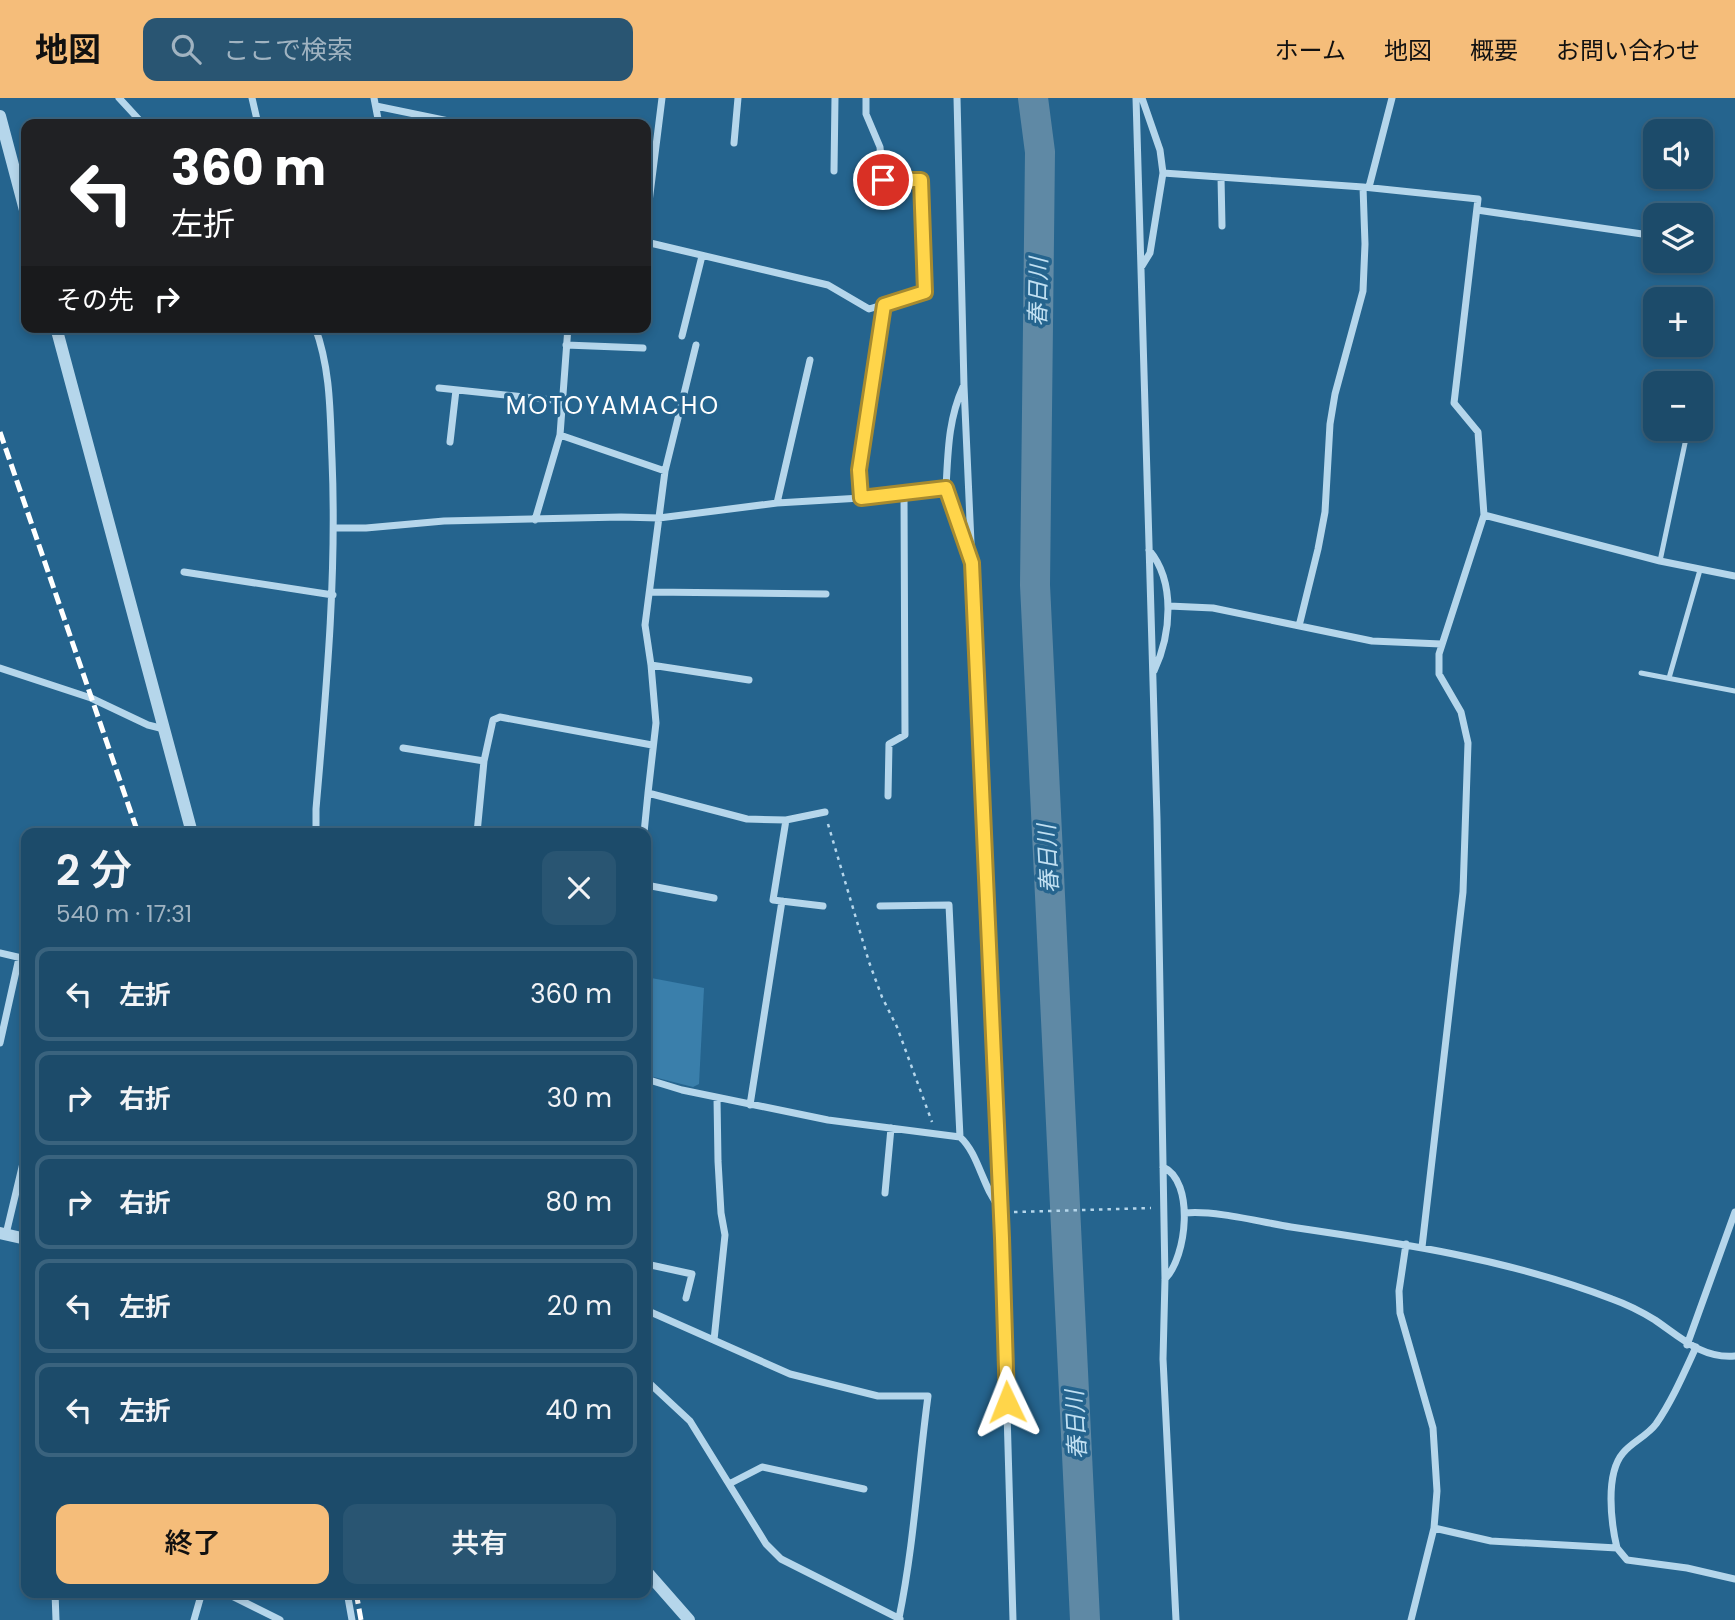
<!DOCTYPE html>
<html lang="ja">
<meta charset="utf-8">
<style>
body{margin:0;font-family:Poppins,"Noto Sans JP",sans-serif;background:#295572;color:#f1f3f6;height:100vh;display:flex;flex-direction:column;font-size:26px;white-space:nowrap}
*{box-sizing:border-box;margin:0}
p{font-size:23px;color:#a0b3c1}
.icon{flex:none;width:38px;height:38px;fill:none;stroke:currentColor;stroke-width:2;stroke-linecap:round;stroke-linejoin:round}
.map{position:relative;flex:1;overflow:hidden}
.panel{position:absolute;left:21px;top:730px;width:630px;height:770px;display:flex;flex-direction:column;background:#1c4b6a;border-radius:14px;box-shadow:0 4px 10px #0003,0 0 0 2px #3a637e}
.panel>*{flex:none}
.banner{position:absolute;left:21px;top:21px;width:630px;height:214px;border-radius:14px;box-shadow:0 4px 10px #0003,0 0 0 2px #3a637e;background:#202124;color:#fff;overflow:hidden}
.tools{position:absolute;left:1643px;top:21px;display:grid;gap:14px}
.tools a{display:grid;place-items:center;width:70px;height:70px;border-radius:14px;background:#1c4b6a;box-shadow:0 4px 10px #0003,0 0 0 2px #3a637e;font-size:35px}
.pin{position:absolute;display:grid;place-items:center;width:60px;height:60px;color:#fff;margin:-30px;border:4px solid #fff;border-radius:50%;box-shadow:0 2px 7px #0007}
.me{position:absolute;width:77px;margin:-38px;rotate:358deg;stroke-linejoin:round;filter:drop-shadow(0 0 5px #0008)}
.turn{display:flex;align-items:center;gap:24px;height:147px;padding:0 35px;font-size:32px}
.turn .icon{width:91px;height:91px;stroke-width:2.5}
.turn b{display:block;font-size:49px;line-height:60px}
.then{display:flex;align-items:center;height:66px;padding:0 35px;background:#0003;gap:14px;font-size:26px}
.round{display:grid;place-items:center;flex:none;width:74px;height:74px;border-radius:14px;background:#295572}
.headline{display:flex;align-items:center;justify-content:space-between;height:119px;padding:0 35px}
h1{font-size:42px;font-weight:600;line-height:52px}
.primary-button{display:flex;gap:14px;margin-top:auto;padding:14px 35px}
.primary-button a{flex:1;height:80px;border-radius:14px;background:#f5bd7a;color:#111;font-size:28px;font-weight:600;line-height:80px;text-align:center}
.primary-button a+a{background:#295572;color:#f1f3f6}
ul{padding:0;list-style:none}
li{display:flex;align-items:center;gap:21px;height:94px;margin:0 14px 10px;padding:0 21px;border:4px solid #3a637e;border-radius:14px}
li div{flex:1}
li b{display:block;font-size:26px}
li em{font-style:normal}
header{display:flex;align-items:center;gap:42px;box-sizing:border-box;height:98px;padding:0 35px;background:#f5bd7a;color:#111}
header strong{font-size:33px}
nav{display:flex;gap:38px;margin-inline-start:auto;font-size:24px}
.search{width:490px;height:63px;background:#295572;display:flex;align-items:center;gap:18px;box-sizing:border-box;padding:0 24px;border-radius:14px;color:#a0b3c1;font-size:26px}
.map>svg:first-child{display:block}
.green{fill:#3a7fab}
.lines{fill:none;stroke-linecap:round;stroke-linejoin:round}
.river{stroke:#5f89a5;stroke-width:30}
.path{stroke:#b5d6eb;stroke-width:2.5;stroke-dasharray:3.5 5;stroke-linecap:butt}
.service{stroke:#b5d6eb;stroke-width:5}
.minor{stroke:#b5d6eb;stroke-width:7}
.tertiary{stroke:#b5d6eb;stroke-width:12}
.rail{stroke:#fff;stroke-width:5;stroke-dasharray:12 5;stroke-linecap:butt}
.route-casing{stroke:#a68a30;stroke-width:18}
.route{stroke:#ffd54a;stroke-width:12}
.labels{text-anchor:middle;dominant-baseline:central;stroke-width:7;stroke-linejoin:round;paint-order:stroke}
.water-label{font-size:23px;font-style:italic;fill:#c1e0f2;stroke:#25648e}
.quarter-label{font-size:24px;letter-spacing:2px;fill:#fff;stroke:#25648e}
</style>
<header>
<strong>地図</strong>
<div class="search"><svg class="icon" aria-label="search" viewBox="0 0 24 24"><circle cx="10" cy="10" r="6"/><path d="M15 15l6 6"/></svg>ここで検索</div>
<nav><a>ホーム</a><a>地図</a><a>概要</a><a>お問い合わせ</a></nav>
</header>
<div class="map">
<svg width="1735" height="1522" viewBox="0 0 1735 1522">
<rect width="100%" height="100%" fill="#25648e"/>
<path class="green" d="M 646,879 L 704,890 L 699,986 L 693,989 L 646,977 Z"/>
<g class="lines">
<path class="river" d="M 1033,0 L 1040,54 L 1035,487 L 1085,1522"/>
<path class="path" d="M 828,726 L 869,864 L 882,899 L 897,929 L 932,1024
M 1014,1114 L 1151,1110"/>
<path class="service" d="M 1660,463 L 1688,331
M 1641,575 L 1735,593
M 1669,580 L 1700,472"/>
<path class="minor" d="M 119,0 L 143,26
M 252,0 L 258,26
M 374,0 L 379,26
M 957,0 L 964,288 L 1002,1140 L 1013,1522
M 1136,0 L 1157,721 L 1165,1181 L 1163,1261 L 1176,1522
M 376,8 L 463,26
M 510,26 L 511,23 L 525,26
M 734,45 L 738,0
M 834,73 L 835,0
M 1163,75 L 1363,89 L 1478,101 L 1454,305 L 1478,334 L 1484,417 L 1439,556 L 1439,576 L 1461,614 L 1468,645 L 1463,794 L 1422,1149
M 1221,79 L 1222,128
M 1369,89 L 1392,0
M 1477,112 L 1656,138
M 646,128 L 662,0
M 646,144 L 828,187 L 869,211 L 925,194 L 921,82 L 883,82 L 880,49 L 866,16 L 866,0
M 1142,168 L 1150,155 L 1163,75 L 1160,52 L 1142,0
M 315,229 C 331,272 330,316 332,361 C 337,478 326,594 316,711 L 316,735
M 682,238 L 702,158
M 566,247 L 643,250
M 696,247 L 665,373 L 645,527 L 651,567 L 749,582
M 439,290 L 562,303
M 560,337 L 665,373
M 450,344 L 456,292
M 946,390 L 969,456
M 861,400 L 859,372 L 884,207
M 777,405 L 810,262
M 1484,417 L 1660,463 L 1735,478
M 535,422 L 560,337 L 568,229
M 335,430 L 366,430 L 444,423 L 621,419 L 659,420 L 777,405 L 861,400 L 946,390 C 948,355 948,322 963,289
M 1149,452 C 1176,484 1171,537 1154,573
M 184,474 L 333,497
M 650,494 L 826,496
M 1169,508 L 1213,510 L 1372,543 L 1441,546
M 1299,528 L 1318,451 L 1325,414 L 1330,326 L 1335,296 L 1363,193 L 1365,146 L 1363,89
M 651,567 L 656,625 L 648,695 L 747,721 L 786,722 L 825,714
M 0,570 L 91,600 L 148,627 L 164,631
M 403,650 L 484,663
M 888,698 L 889,646 L 905,637 L 904,395
M 786,722 L 773,802 L 823,808
M 477,735 L 484,663 L 493,622 L 500,619 L 652,647
M 644,735 L 648,695
M 646,787 L 714,800
M 880,808 L 949,807 L 960,1039
M 0,855 L 26,861
M 0,945 L 19,860
M 646,981 L 682,992 L 828,1022 L 960,1039 C 979,1056 982,1089 1000,1110
M 750,1007 L 782,803
M 1163,1069 C 1195,1083 1187,1159 1165,1181
M 885,1095 L 891,1030
M 1185,1115 C 1214,1112 1261,1124 1291,1129 C 1400,1145 1508,1161 1612,1201 C 1626,1206 1642,1214 1655,1222 C 1680,1239 1702,1261 1735,1258
M 6,1136 L 23,1065 L 26,1036
M 1406,1146 L 1399,1193 L 1400,1215 L 1433,1330 L 1437,1393 L 1434,1430 L 1411,1522
M 646,1166 L 692,1176 L 686,1200
M 646,1212 L 790,1276 L 878,1298 L 928,1298 C 918,1372 914,1447 899,1520
M 714,1242 L 725,1137 L 721,1115 L 718,1063 L 717,1000
M 1687,1247 L 1735,1114
M 646,1282 L 690,1323 L 766,1446 L 781,1461 L 900,1521
M 729,1386 L 762,1369 L 864,1391
M 1434,1430 L 1491,1443 L 1617,1450 L 1627,1462 L 1687,1470 L 1735,1481
M 1617,1450 C 1611,1425 1605,1376 1623,1355 C 1632,1344 1647,1338 1656,1326 C 1672,1303 1684,1275 1696,1249
M 55,1494 L 56,1522
M 224,1494 L 280,1522
M 347,1494 L 352,1522
M 194,1522 L 202,1494"/>
<path class="tertiary" d="M 0,18 L 26,116
M 56,229 L 192,735
M 0,1135 L 26,1141
M 646,1473 L 689,1522"/>
<path class="rail" d="M 0,334 L 138,735
M 356,1494 L 361,1522"/>
</g>
<g class="lines">
<g class="route-casing">
<path id="route" d="M 883,82 L 921,82 L 925,194 L 884,207 L 859,372 L 861,400 L 946,390 L 972,465 L 1002,1140 L 1007,1304"/>
</g>
<use href="#route" class="route"/>
</g>
<g class="labels">
<g class="water-label">
<text transform="translate(1038 194) rotate(-89)">春日川</text>
<text transform="translate(1048 761) rotate(-93)">春日川</text>
<text transform="translate(1076 1327) rotate(-93)">春日川</text>
</g>
<g class="quarter-label">
<text x="613" y="307">MOTOYAMACHO</text>
</g>
</g>
</svg>
<div class="tools">
<a><svg class="icon" aria-label="sound" viewBox="0 0 24 24"><path d="M4 9h4l5-4v14l-5-4H4zM17 9q2 3 0 6"/></svg></a>
<a><svg class="icon" aria-label="layers" viewBox="0 0 24 24"><path d="M12 4l9 5-9 5-9-5zM3 14l9 5 9-5"/></svg></a>
<a>+</a>
<a>−</a>
</div>
<div class="pin" style="left:883px;top:82px;background:#d93025"><svg class="icon" aria-label="arrive" viewBox="0 0 24 24"><path d="M6 21V4h12l-3 4 3 4H6"/></svg></div>
<svg class="me" style="left:1007px;top:1304px" viewBox="-20 -20 40 40"><path d="M0-17L14 15 0 8-14 15z" fill="#ffd54a" stroke="#fff" stroke-width="4"/></svg>
<div class="banner">
<div class="turn"><svg class="icon" aria-label="left" viewBox="0 0 24 24"><path d="M17 20v-9H6M10 6l-5 5 5 5"/></svg><div><b>360 m</b>左折</div></div>
<div class="then">その先<svg class="icon" aria-label="right" viewBox="0 0 24 24"><path d="M7 20v-9h11M14 6l5 5-5 5"/></svg></div>
</div>
<section class="panel">
<div class="headline"><div><h1>2 分</h1><p>540 m · 17:31</p></div><a class="round"><svg class="icon" aria-label="close" viewBox="0 0 24 24"><path d="M6 6l12 12M18 6L6 18"/></svg></a></div>
<ul>
<li><svg class="icon" aria-label="left" viewBox="0 0 24 24"><path d="M17 20v-9H6M10 6l-5 5 5 5"/></svg><div><b>左折</b></div><em>360 m</em></li>
<li><svg class="icon" aria-label="right" viewBox="0 0 24 24"><path d="M7 20v-9h11M14 6l5 5-5 5"/></svg><div><b>右折</b></div><em>30 m</em></li>
<li><svg class="icon" aria-label="right" viewBox="0 0 24 24"><path d="M7 20v-9h11M14 6l5 5-5 5"/></svg><div><b>右折</b></div><em>80 m</em></li>
<li><svg class="icon" aria-label="left" viewBox="0 0 24 24"><path d="M17 20v-9H6M10 6l-5 5 5 5"/></svg><div><b>左折</b></div><em>20 m</em></li>
<li><svg class="icon" aria-label="left" viewBox="0 0 24 24"><path d="M17 20v-9H6M10 6l-5 5 5 5"/></svg><div><b>左折</b></div><em>40 m</em></li>
</ul>
<div class="primary-button"><a>終了</a><a>共有</a></div>
</section>
</div>
